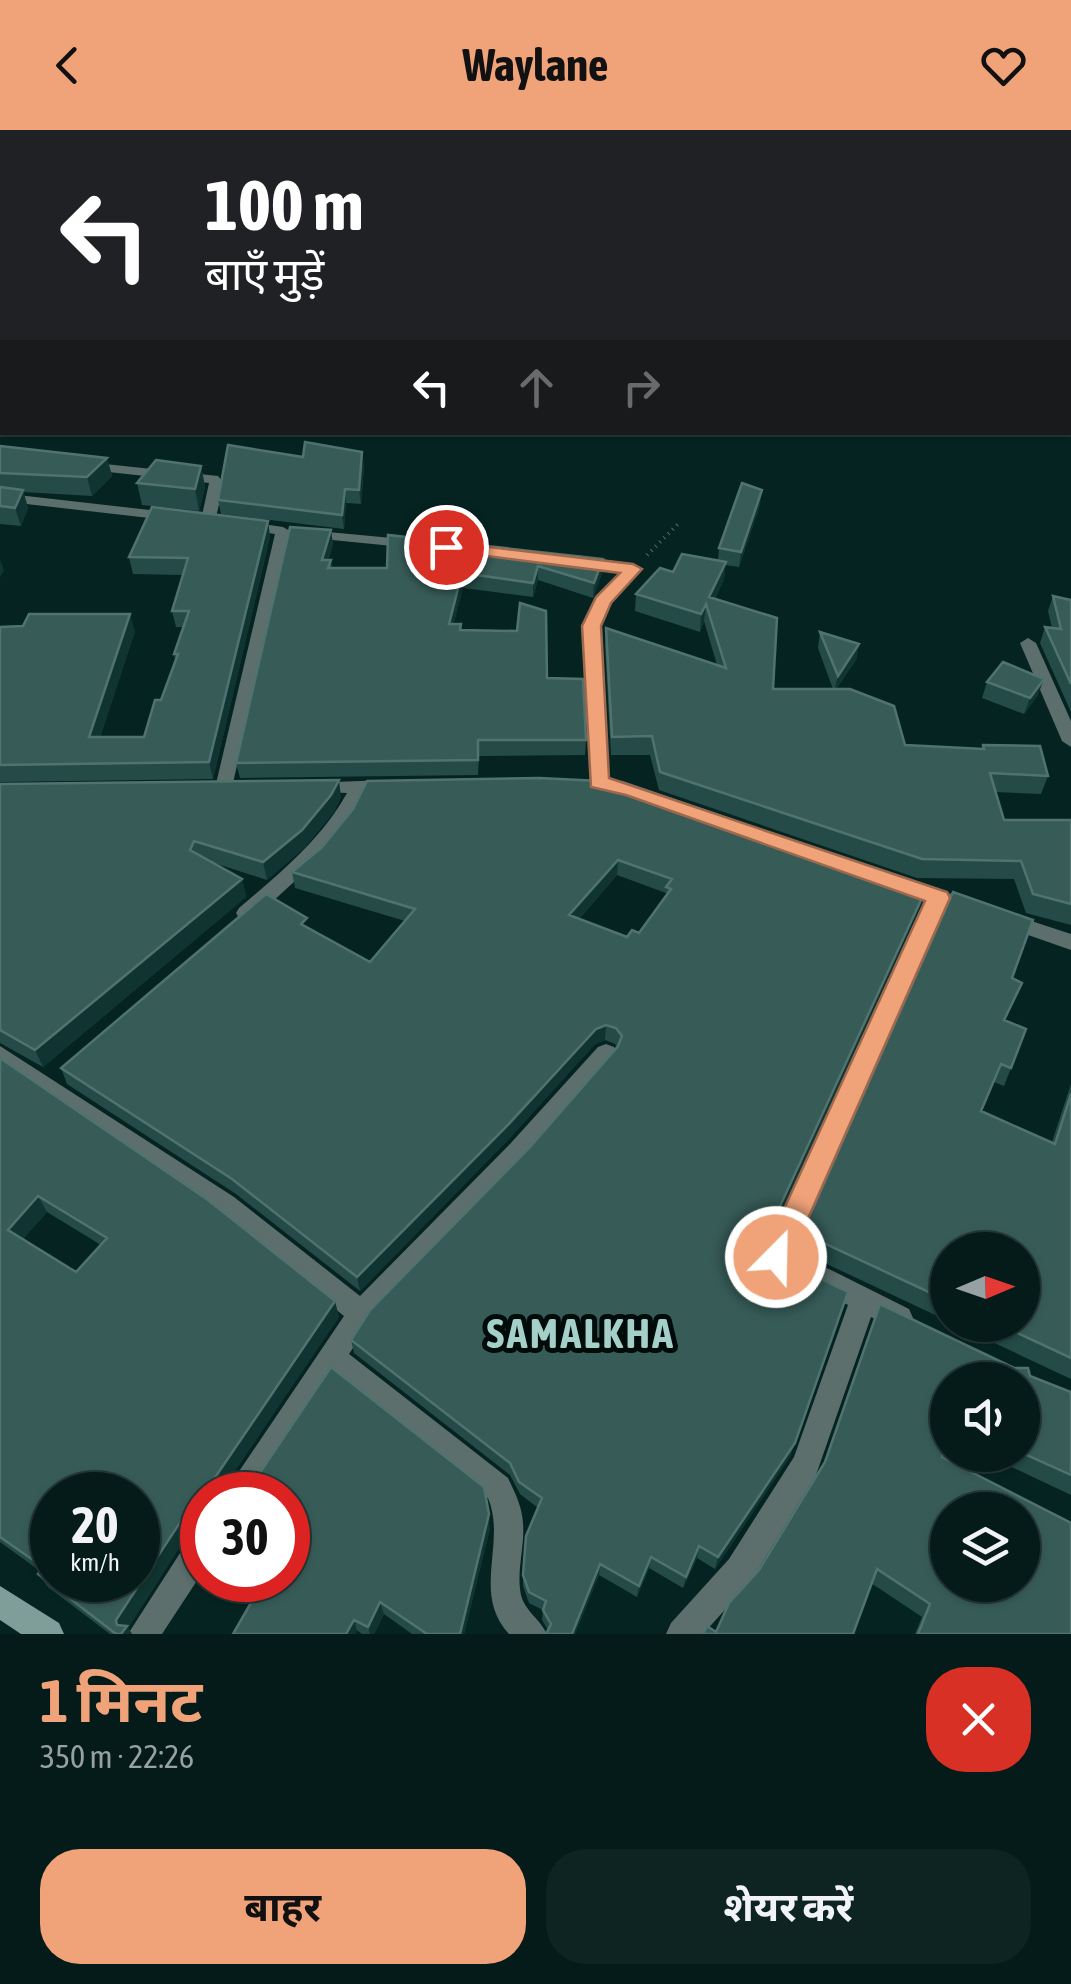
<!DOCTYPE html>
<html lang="hi">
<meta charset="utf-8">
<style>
body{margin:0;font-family:"Asap Condensed","Noto Sans Devanagari",sans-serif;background:#0d2422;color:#f1f3f6;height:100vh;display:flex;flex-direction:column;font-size:38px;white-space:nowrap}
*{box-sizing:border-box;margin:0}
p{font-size:32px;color:#97a1a2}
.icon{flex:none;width:55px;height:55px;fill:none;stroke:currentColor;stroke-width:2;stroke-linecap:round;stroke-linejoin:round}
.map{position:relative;height:1504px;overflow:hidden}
.details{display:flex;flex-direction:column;background:#041b19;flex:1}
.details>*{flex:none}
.guide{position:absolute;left:0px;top:0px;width:1072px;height:305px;box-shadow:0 2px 8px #0004,0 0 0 2px #253938;background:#202124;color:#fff;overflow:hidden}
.needle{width:65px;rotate:88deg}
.buttons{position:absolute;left:930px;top:1102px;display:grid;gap:20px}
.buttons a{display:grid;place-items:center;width:110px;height:110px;border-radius:50%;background:#041b19;box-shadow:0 2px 8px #0004,0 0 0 2px #253938;font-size:50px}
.speed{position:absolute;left:30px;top:1342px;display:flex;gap:20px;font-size:50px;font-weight:700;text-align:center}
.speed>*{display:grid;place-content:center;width:130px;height:130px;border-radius:50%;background:#041b19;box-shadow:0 2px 8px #0004,0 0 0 2px #253938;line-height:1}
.speed small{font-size:25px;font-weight:400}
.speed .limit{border:15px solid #d22;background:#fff;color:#111}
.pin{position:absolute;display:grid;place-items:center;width:85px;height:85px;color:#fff;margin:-42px;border:5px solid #fff;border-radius:50%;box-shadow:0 2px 10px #0007}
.me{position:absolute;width:110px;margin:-55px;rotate:23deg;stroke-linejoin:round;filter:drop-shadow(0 0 8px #0008)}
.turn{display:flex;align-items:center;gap:35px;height:210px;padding:0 40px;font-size:45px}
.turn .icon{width:130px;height:130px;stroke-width:2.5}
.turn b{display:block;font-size:70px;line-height:85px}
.lanes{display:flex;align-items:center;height:95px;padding:0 40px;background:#0003;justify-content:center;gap:50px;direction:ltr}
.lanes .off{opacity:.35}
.round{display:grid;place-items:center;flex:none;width:105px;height:105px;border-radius:40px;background:#0d2422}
.headline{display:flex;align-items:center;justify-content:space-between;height:170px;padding:0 40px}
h1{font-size:60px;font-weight:700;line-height:75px;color:#f0a279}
.action{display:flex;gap:20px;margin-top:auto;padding:20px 40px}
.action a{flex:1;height:115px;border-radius:40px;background:#f0a279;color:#111;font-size:40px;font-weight:700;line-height:115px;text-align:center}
.action a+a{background:#0d2422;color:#f1f3f6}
header{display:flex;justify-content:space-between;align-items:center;height:130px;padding:0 40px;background:#f0a279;color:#111;font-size:45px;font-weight:700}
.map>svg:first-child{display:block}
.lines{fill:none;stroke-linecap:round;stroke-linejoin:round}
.path{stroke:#546f6c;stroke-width:4;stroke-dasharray:1 5;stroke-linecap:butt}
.service{fill:#5c6f6d;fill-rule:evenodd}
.minor{fill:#5c6f6d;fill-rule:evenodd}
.secondary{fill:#7f9e9a;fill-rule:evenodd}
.wall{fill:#244b47;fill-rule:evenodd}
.shaded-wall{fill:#103431}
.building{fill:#375c58;stroke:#50736f;stroke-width:2.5;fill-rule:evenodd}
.route{fill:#f0a279;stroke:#9c694f;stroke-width:2.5}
.labels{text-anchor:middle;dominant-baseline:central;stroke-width:10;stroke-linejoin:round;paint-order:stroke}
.near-district-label{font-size:42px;font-weight:bold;letter-spacing:2.5px;fill:#a5d0ca;stroke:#000b0a}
</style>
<header><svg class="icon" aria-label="back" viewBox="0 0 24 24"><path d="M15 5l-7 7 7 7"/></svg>Waylane<svg class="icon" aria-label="heart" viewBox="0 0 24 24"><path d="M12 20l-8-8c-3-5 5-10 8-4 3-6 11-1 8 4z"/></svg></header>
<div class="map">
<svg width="1071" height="1504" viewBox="0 0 1071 1504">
<rect width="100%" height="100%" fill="#052421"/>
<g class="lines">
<path class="path" d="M 647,425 L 680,392"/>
<path class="service" d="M 1010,0 L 1016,0 L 1018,2 L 1012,2 Z
M 1070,44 L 1071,44 L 1071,48 L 1070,48 Z
M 1070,80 L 1071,80 L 1071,84 L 1070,84 Z
M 0,245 L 2,245 L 2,251 L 0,251 Z"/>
<path class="minor" d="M 989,0 L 998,0 L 999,2 L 991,2 Z
M 1070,84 L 1071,84 L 1071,92 L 1070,92 Z
M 86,332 L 218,346 L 224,353 L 216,387 L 283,397 L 290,401 L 231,662 L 224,664 L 215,658 L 275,404 L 203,393 L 201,390 L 209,353 L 81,339 L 79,336 Z
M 0,363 L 176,383 L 183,387 L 176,391 L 0,371 Z
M 307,400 L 413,410 L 420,414 L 413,418 L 302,407 L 300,404 Z
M 576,425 L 633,434 L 641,439 L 610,473 L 600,496 L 608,652 L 599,658 L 590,652 L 584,496 L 597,468 L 622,442 L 571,433 L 568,430 Z
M 1028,508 L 1036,513 L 1071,591 L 1071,617 L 1062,611 L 1020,513 Z
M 388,650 L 395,652 L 397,656 L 395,660 L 366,662 C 338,714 297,751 253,788 L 239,788 L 236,783 L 239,778 C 279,744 321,710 347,663 L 305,661 L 303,657 L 305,653 Z
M 900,747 L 979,773 L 982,778 L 972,785 L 945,776 L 791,1120 L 909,1179 L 913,1188 L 909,1197 L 900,1201 L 871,1187 L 816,1345 L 751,1451 L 703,1504 L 666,1504 L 671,1493 L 729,1429 L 794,1327 L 848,1175 L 767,1133 L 763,1125 L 927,771 L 893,759 L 890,754 L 893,749 Z
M 1004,782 L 1071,804 L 1071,820 L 997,794 L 994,789 L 997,784 Z
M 606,914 L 614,917 L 617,923 L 614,929 L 528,1028 L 370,1192 L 349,1224 L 508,1348 C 515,1363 522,1376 523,1393 C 525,1417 516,1441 521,1465 C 525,1481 540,1489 547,1504 L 509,1504 C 471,1463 507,1413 488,1368 L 334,1246 L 255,1365 L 223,1365 L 344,1186 L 216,1083 L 0,937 L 0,916 L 234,1067 L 360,1166 L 510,1014 L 598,917 Z
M 202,1402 L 202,1443 L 162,1504 L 128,1504 L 191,1406 Z"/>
<path class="secondary" d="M 0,1456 L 59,1493 L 64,1504 L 21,1504 L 0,1490 Z"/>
</g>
<path class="wall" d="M 0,316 L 107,328 L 112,346 L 92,366 L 23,362 L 28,378 L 21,396 L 0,394 Z
M 201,336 L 205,357 L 199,381 L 142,375 L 137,353 Z
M 364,336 L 361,374 L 346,373 L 344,399 L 221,384 L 218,370 Z
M 760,375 L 739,437 L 725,435 L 724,449 L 715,469 L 773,559 L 833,559 L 818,518 L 820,502 L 859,514 L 856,530 L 836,559 L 905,615 L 981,619 L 983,615 L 1048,646 L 1041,664 L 995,662 L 1004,690 L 1071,690 L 1071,795 L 1026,783 L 1014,749 L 917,748 L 659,660 L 650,625 L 611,625 L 605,516 L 606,498 L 717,535 L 704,491 L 700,502 L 635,481 L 636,464 L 673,442 L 718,430 L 719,418 Z
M 268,391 L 270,407 L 213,649 L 0,652 L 0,497 L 135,501 L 100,607 L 144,607 L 161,570 L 175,530 L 174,524 L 183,497 L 176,497 L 172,481 L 183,445 L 133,444 L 129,427 Z
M 331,400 L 333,415 L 328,430 L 331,430 L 332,438 L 387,438 L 603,429 L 602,443 L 593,468 L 538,450 L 533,467 L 463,458 L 453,494 L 547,548 L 586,610 L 585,625 L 479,626 L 478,645 L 240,648 L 236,633 Z
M 1053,466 L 1071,470 L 1071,582 L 1040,513 L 1045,497 L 1052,498 L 1048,481 Z
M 987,552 L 1038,565 L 1024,584 L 982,568 Z
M 0,654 L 341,667 L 334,682 L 305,717 L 267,750 L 214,733 L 242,749 L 246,767 L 43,937 L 0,913 Z
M 353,679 L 922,772 L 766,1115 L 791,1325 L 715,1439 L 697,1428 L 683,1458 L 649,1438 L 637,1467 L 599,1445 L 575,1504 L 546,1504 L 548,1500 L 542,1490 L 543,1480 L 529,1473 L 523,1456 L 523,1445 L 538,1378 L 520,1364 L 510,1345 L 354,1223 L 351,1210 L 531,1016 L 617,917 L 615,914 L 605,910 L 595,914 L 507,1011 L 360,1161 L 236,1064 L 67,954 L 61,938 L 309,798 L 370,832 L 405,791 L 295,758 L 292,742 L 322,717 ZM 617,745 L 666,763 L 666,766 L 639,803 L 627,807 L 579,789 Z
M 1012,848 L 1022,853 L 1005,891 L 1011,938 L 1004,956 L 994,952 L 981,981 L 1052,1012 L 1071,954 L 1071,1249 L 956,1195 L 1022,1195 L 948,1120 L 948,1191 L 797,1120 L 802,1103 Z
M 0,928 L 339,1187 L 226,1354 L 490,1398 L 464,1504 L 412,1504 L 384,1484 L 374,1504 L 362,1504 L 288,1450 L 288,1365 L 202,1365 L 201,1400 L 188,1404 L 128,1498 L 132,1504 L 110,1504 L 48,1457 L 38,1444 L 40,1441 L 0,1412 ZM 47,1082 L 101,1115 L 76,1142 L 23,1109 Z
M 880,1174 L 1014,1238 L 1028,1238 L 1030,1246 L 1071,1262 L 1071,1365 L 986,1325 L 1022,1325 L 1022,1250 L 948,1250 L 948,1316 L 942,1327 L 1071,1393 L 1071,1504 L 915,1504 L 922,1487 L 871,1453 L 853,1504 L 703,1504 L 707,1496 L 716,1502 L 729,1473 L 759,1440 L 823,1335 ZM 948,1380 L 1022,1380 L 1022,1455 L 948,1455 Z"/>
<path class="shaded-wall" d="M 2,268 L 2,289 L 0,290 L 0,270 Z
M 362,322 L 364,336 L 361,374 L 359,360 Z
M 107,328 L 112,346 L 92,366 L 87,347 Z
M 201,336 L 205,357 L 199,381 L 195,359 Z
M 345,359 L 346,373 L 344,399 L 342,385 Z
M 23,360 L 28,378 L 21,396 L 15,378 Z
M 762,360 L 760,375 L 739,437 L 741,422 Z
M 268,391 L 270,407 L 213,649 L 209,632 Z
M 331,400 L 333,415 L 324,444 L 322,430 Z
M 0,429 L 4,441 L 0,447 Z
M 603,429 L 602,443 L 593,468 L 594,453 Z
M 726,432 L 724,449 L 709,482 L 709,467 Z
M 538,436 L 538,450 L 533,467 L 533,453 Z
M 462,443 L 463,458 L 450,509 L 449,494 Z
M 706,474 L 704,491 L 700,502 L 701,484 Z
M 130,484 L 135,501 L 94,624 L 89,607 Z
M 859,514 L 856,530 L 834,561 L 838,546 Z
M 1044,549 L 1038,565 L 1024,584 L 1030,568 Z
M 339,650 L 341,667 L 334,682 L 305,717 L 267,750 L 263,732 Z
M 618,730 L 617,745 L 568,801 L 569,785 Z
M 242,749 L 246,767 L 43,937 L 35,920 Z
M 927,757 L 922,772 L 761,1125 L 764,1111 Z
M 606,895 L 605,910 L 595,914 L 507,1011 L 360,1161 L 357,1147 L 596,899 Z
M 38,1066 L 47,1082 L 17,1116 L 8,1100 Z
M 848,1162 L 791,1325 L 715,1439 L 718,1427 Z
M 335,1171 L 339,1187 L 220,1363 L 214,1354 L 214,1349 Z
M 489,1384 L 490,1398 L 464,1504 L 460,1504 Z
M 198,1386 L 202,1390 L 202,1402 L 201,1400 L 188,1404 L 128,1498 L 132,1504 L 121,1504 L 116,1490 L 181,1391 Z
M 699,1416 L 697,1428 L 683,1458 L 686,1447 Z
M 651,1427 L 649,1438 L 637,1467 L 639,1456 Z
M 600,1434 L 599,1445 L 575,1504 L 572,1504 Z
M 380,1472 L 384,1484 L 374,1504 L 370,1504 L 368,1497 Z
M 354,1490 L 357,1501 L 356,1504 L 346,1504 Z"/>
<path class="building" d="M 807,0 L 864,0 L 865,2 L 808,2 Z
M 305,312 L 362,322 L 359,360 L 345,359 L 342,385 L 218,370 L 228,315 L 303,327 Z
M 0,316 L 107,328 L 87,347 L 0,343 Z
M 156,330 L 201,336 L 195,359 L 137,353 Z
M 742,353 L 762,360 L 741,422 L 719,418 Z
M 0,357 L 23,360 L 15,378 L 0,376 Z
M 152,377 L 268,391 L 209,632 L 0,635 L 0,497 L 23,496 L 29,484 L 130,484 L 89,607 L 144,607 L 155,570 L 161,570 L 178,524 L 174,524 L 189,481 L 172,481 L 188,428 L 129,427 Z
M 290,397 L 331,400 L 322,430 L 331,430 L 328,438 L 387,438 L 388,405 L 603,429 L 594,453 L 538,436 L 533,453 L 462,443 L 449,494 L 461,494 L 460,500 L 517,501 L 520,473 L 546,481 L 547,548 L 583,549 L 586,610 L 478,610 L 478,630 L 236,633 Z
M 682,424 L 726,432 L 709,467 L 777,488 L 773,559 L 850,559 L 894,576 L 905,615 L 984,619 L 983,615 L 1040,616 L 1048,646 L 990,643 L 1004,690 L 1071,690 L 1071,774 L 1033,764 L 1021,731 L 922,729 L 660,642 L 652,606 L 612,607 L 606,498 L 726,538 L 706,474 L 701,484 L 636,464 L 660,438 L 673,442 Z
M 1053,466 L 1071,470 L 1071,554 L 1045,497 L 1061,499 Z
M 820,502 L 859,514 L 838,546 Z
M 1003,532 L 1044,549 L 1030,568 L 987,552 Z
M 539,648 L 622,652 L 927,757 L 764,1111 L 770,1124 L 848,1162 L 795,1313 L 718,1427 L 699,1416 L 686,1447 L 651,1427 L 639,1456 L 600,1434 L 572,1504 L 546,1504 L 551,1494 L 543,1480 L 546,1471 L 529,1462 L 523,1445 L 526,1406 L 542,1368 L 519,1352 L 510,1333 L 351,1210 L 370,1180 L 531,1016 L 618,916 L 622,906 L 616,898 L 606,895 L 596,899 L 507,996 L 357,1147 L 232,1049 L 61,938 L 266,764 L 307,788 L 301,794 L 370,832 L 415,779 L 292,742 L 322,717 L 353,679 L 367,651 ZM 618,730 L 672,749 L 666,757 L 671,759 L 639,803 L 632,800 L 627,807 L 569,785 Z
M 339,650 L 331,665 L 302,700 L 263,732 L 194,711 L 190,720 L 242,749 L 35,920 L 0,900 L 0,654 Z
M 953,762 L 1033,790 L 1012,848 L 1022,853 L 1004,890 L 1026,899 L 1011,938 L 1001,934 L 981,981 L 1055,1014 L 1071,964 L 1071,1228 L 1000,1195 L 1022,1195 L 1022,1120 L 948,1120 L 948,1171 L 802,1103 Z
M 0,928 L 208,1070 L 335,1171 L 214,1349 L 214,1354 L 253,1353 L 331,1237 L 484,1357 L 489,1384 L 460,1504 L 427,1504 L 380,1472 L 368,1497 L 354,1490 L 346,1504 L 233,1504 L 264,1450 L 288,1450 L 288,1365 L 202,1365 L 202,1390 L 199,1395 L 198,1386 L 181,1391 L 116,1490 L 117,1495 L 127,1496 L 121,1504 L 116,1504 L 38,1444 L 43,1437 L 0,1407 ZM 38,1066 L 107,1108 L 76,1142 L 8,1100 ZM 52,1365 L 138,1365 L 138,1450 L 52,1450 Z
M 880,1174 L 1014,1238 L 1028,1238 L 1030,1246 L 1071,1262 L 1071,1345 L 1022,1323 L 1022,1250 L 948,1250 L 948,1316 L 942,1327 L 1071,1393 L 1071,1504 L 918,1504 L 930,1474 L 877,1439 L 853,1504 L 703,1504 L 707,1496 L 716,1502 L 729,1473 L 759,1440 L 825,1332 ZM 948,1380 L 1022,1380 L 1022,1455 L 948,1455 Z"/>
<path class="route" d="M 446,412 L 633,434 L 642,439 L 611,473 L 601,496 L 609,648 L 947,762 L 950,768 L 787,1136 L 776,1140 L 766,1136 L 762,1127 L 925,771 L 626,665 L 591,657 L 582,496 L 596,467 L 620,443 L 440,420 L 440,413 Z"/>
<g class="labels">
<g class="near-district-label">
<text x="581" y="1203">SAMALKHA</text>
</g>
</g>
</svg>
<div class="buttons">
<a><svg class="needle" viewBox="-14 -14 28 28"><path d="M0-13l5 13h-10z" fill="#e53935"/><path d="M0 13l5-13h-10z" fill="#97a1a2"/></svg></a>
<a><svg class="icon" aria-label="sound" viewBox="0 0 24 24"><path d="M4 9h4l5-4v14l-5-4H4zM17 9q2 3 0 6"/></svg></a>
<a><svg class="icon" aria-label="layers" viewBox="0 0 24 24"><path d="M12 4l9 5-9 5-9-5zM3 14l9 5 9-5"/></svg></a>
</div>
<div class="speed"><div>20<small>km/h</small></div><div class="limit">30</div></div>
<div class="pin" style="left:446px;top:417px;background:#d93025"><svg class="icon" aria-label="arrive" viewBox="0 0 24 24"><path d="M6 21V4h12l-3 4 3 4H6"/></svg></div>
<svg class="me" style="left:776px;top:1127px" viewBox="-20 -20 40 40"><circle r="17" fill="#f0a279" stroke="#fff" stroke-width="3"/><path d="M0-11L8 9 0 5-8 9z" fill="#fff"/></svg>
<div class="guide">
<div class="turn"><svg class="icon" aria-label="left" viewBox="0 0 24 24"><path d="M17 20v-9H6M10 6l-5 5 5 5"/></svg><div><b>100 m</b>बाएँ मुड़ें</div></div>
<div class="lanes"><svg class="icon" aria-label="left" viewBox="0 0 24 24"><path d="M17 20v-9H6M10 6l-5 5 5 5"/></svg><svg class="icon off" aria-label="ahead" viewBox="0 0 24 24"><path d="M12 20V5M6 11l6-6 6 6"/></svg><svg class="icon off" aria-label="right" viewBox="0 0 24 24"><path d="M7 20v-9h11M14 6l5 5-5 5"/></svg></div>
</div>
</div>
<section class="details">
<div class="headline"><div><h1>1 मिनट</h1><p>350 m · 22:26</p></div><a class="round" style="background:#d93025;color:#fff"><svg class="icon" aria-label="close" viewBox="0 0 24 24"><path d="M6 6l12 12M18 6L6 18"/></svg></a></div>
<div class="action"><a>बाहर</a><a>शेयर करें</a></div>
</section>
